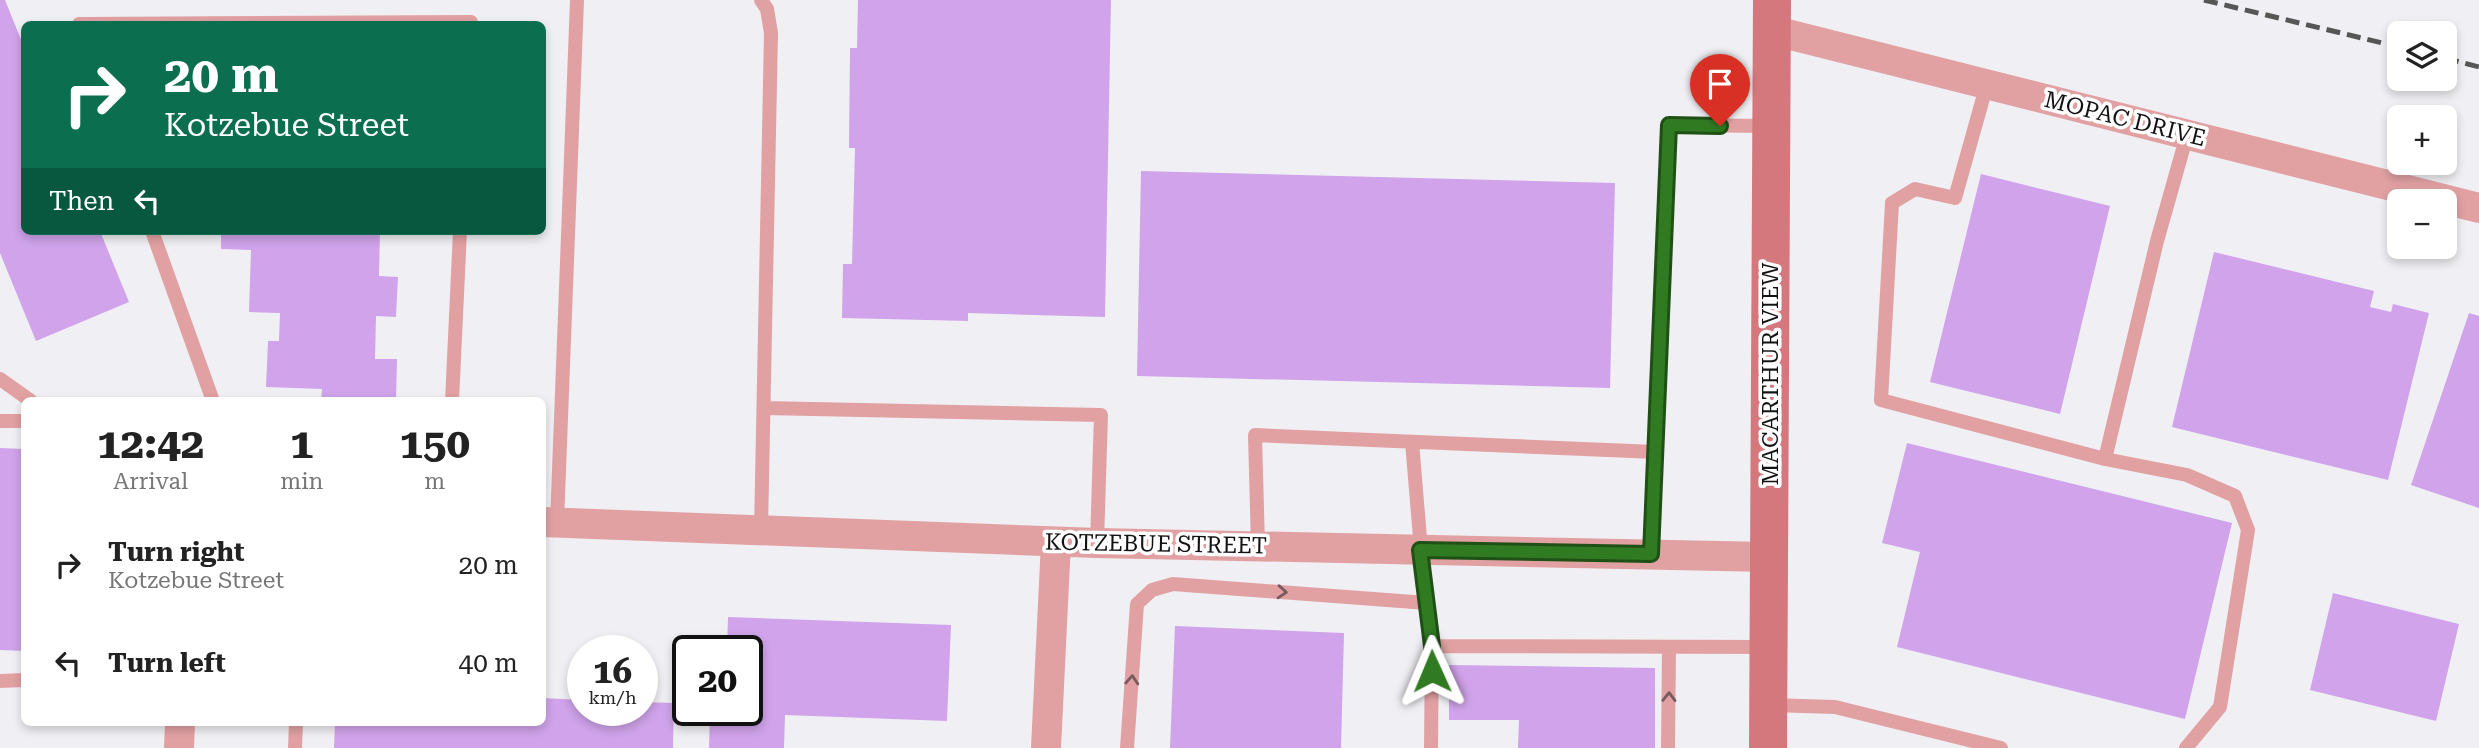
<!DOCTYPE html>
<meta charset="utf-8">
<style>
body{margin:0;font-family:"Roboto Serif",serif;background:#f6f6f6;color:#222;height:100vh;display:flex;flex-direction:column;font-size:26px;white-space:nowrap}
*{box-sizing:border-box;margin:0}
p{font-size:23px;color:#767676}
.icon{flex:none;width:38px;height:38px;fill:none;stroke:currentColor;stroke-width:2;stroke-linecap:round;stroke-linejoin:round}
.map{position:relative;flex:1;overflow:hidden}
.details{position:absolute;left:21px;top:397px;width:525px;height:329px;display:flex;flex-direction:column;background:#fff;border-radius:10px;box-shadow:0 4px 10px #0003}
.details>*{flex:none}
.guide{position:absolute;left:21px;top:21px;width:525px;height:214px;border-radius:10px;box-shadow:0 4px 10px #0003;background:#0b6e4f;color:#fff;overflow:hidden}
.controls{position:absolute;left:2387px;top:21px;display:grid;gap:14px}
.controls a{display:grid;place-items:center;width:70px;height:70px;border-radius:10px;background:#fff;box-shadow:0 4px 10px #0003;font-size:35px}
.speed{position:absolute;left:567px;top:635px;display:flex;gap:14px;font-size:35px;font-weight:700;text-align:center}
.speed>*{display:grid;place-content:center;width:91px;height:91px;border-radius:50%;background:#fff;box-shadow:0 4px 10px #0003;line-height:1}
.speed small{font-size:18px;font-weight:400}
.speed .limit{border:4px solid #111;border-radius:10px;background:#fff;color:#111}
.pin{position:absolute;display:grid;place-items:center;width:60px;height:60px;color:#fff;margin:-72px -30px;border-radius:50% 50% 50% 0;rotate:-45deg;box-shadow:0 0 7px #0007}
.pin .icon{rotate:45deg}
.me{position:absolute;width:77px;margin:-38px;rotate:359deg;stroke-linejoin:round;filter:drop-shadow(0 0 5px #0008)}
.turn{display:flex;align-items:center;gap:24px;height:147px;padding:0 28px;font-size:32px}
.turn .icon{width:91px;height:91px;stroke-width:2.5}
.turn b{display:block;font-size:49px;line-height:60px}
.then{display:flex;align-items:center;height:66px;padding:0 28px;background:#0003;gap:14px;font-size:26px}
.eta{display:flex;justify-content:space-evenly;align-items:center;height:119px;text-align:center}
.eta b{font-size:42px;font-weight:700;line-height:49px}
ul{padding:0;list-style:none}
li{display:flex;align-items:center;gap:21px;height:98px;padding:0 28px}
li div{flex:1}
li b{display:block;font-size:26px}
li em{font-style:normal}
.map>svg:first-child{display:block}
.building{fill:#d0a3ea}
.lines{fill:none;stroke-linecap:round;stroke-linejoin:round}
.lane{stroke:#e1a1a3;stroke-width:14}
.street{stroke:#e1a1a3;stroke-width:30}
.secondary{stroke:#d4787e;stroke-width:38}
.rail{stroke:#565657;stroke-width:5;stroke-dasharray:14 7;stroke-linecap:butt}
.oneway{stroke:#7a5a5b}
.route-casing{stroke:#1f5016;stroke-width:18}
.route{stroke:#307b22;stroke-width:12}
.labels{text-anchor:middle;dominant-baseline:central;stroke-width:7;stroke-linejoin:round;paint-order:stroke}
.street-label{font-size:23px;fill:#121213;stroke:#fefeff}
</style>
<div class="map">
<svg width="2479" height="748" viewBox="0 0 2479 748">
<rect width="100%" height="100%" fill="#f0f0f4"/>
<path class="building" d="M 0,0 L 5,0 L 24,47 L 24,231 L 100,231 L 129,302 L 36,341 L 0,253 Z
M 858,0 L 1111,0 L 1105,317 L 968,313 L 968,321 L 842,318 L 843,264 L 852,264 L 855,148 L 849,148 L 850,48 L 857,48 Z
M 1141,171 L 1615,183 L 1610,388 L 1137,376 Z
M 1981,174 L 2110,206 L 2060,414 L 1930,382 Z
M 221,231 L 380,231 L 379,276 L 398,277 L 396,317 L 376,316 L 375,359 L 397,359 L 396,401 L 321,401 L 322,389 L 266,387 L 268,341 L 279,341 L 280,313 L 249,312 L 251,250 L 221,249 Z
M 2214,252 L 2374,291 L 2370,307 L 2391,312 L 2393,304 L 2429,313 L 2388,480 L 2172,427 Z
M 2469,313 L 2479,316 L 2479,508 L 2411,485 Z
M 1907,443 L 2232,523 L 2185,719 L 1897,647 L 1920,552 L 1882,543 Z
M 0,448 L 24,449 L 24,651 L 0,650 Z
M 2333,593 L 2459,624 L 2436,721 L 2310,690 Z
M 728,617 L 951,625 L 947,721 L 785,715 L 784,748 L 709,748 L 710,710 L 747,710 L 747,651 L 727,651 Z
M 1175,626 L 1344,633 L 1341,748 L 1170,748 Z
M 1449,665 L 1655,668 L 1655,748 L 1518,748 L 1519,720 L 1449,720 Z
M 542,698 L 583,700 L 583,710 L 642,710 L 642,702 L 674,703 L 673,748 L 334,748 L 335,723 L 542,723 Z"/>
<g class="lines">
<path class="lane" d="M 79,24 L 471,22 L 470,24
M 1987,84 L 1955,198 L 1915,189 L 1892,203 L 1881,400 L 2105,459 L 2187,475 L 2235,496 L 2248,530 L 2220,707 L 2186,748
M 152,231 L 213,401
M 0,379 L 31,401
M 452,401 L 460,231
M 764,408 L 1101,415 L 1097,543
M 0,421 L 24,421
M 1412,442 L 1421,550 L 1432,646
M 2105,459 L 2157,241 L 2187,135
M 557,523 L 577,0
M 761,530 L 771,33 L 767,9 L 761,0
M 1258,546 L 1255,435 L 1655,452
M 1651,554 L 1669,125 L 1769,126
M 0,681 L 24,680
M 1769,705 L 1835,707 L 2001,748
M 295,748 L 296,723
M 1127,748 L 1137,604 L 1152,590 L 1173,584 L 1427,603
M 1431,748 L 1432,646 L 1767,647
M 1668,748 L 1669,647"/>
<path class="street" d="M 1771,30 L 2479,208
M 542,522 L 1097,543 L 1769,557
M 179,748 L 180,723
M 1046,748 L 1056,542"/>
<path class="secondary" d="M 1768,748 L 1772,0"/>
<path class="rail" d="M 2204,0 L 2399,47
M 2445,58 L 2479,67"/>
</g>
<defs><path id="oneway-chevron" d="M-2-3.5L2.5 0L-2 3.5" fill="none" stroke-width="1.6" stroke-linecap="round" stroke-linejoin="round" transform="scale(1.75)"/></defs>
<g class="oneway">
<use href="#oneway-chevron" transform="translate(1282 592) rotate(4)"/>
<use href="#oneway-chevron" transform="translate(1132 680) rotate(-86)"/>
<use href="#oneway-chevron" transform="translate(1669 697) rotate(-89)"/>
</g>
<g class="lines">
<g class="route-casing">
<path id="route" d="M 1432,671 L 1432,646 L 1420,550 L 1651,554 L 1669,125 L 1720,126"/>
</g>
<use href="#route" class="route"/>
</g>
<g class="labels">
<g class="street-label">
<text transform="translate(2125 119) rotate(14)">MOPAC DRIVE</text>
<text transform="translate(1770 374) rotate(-90)">MACARTHUR VIEW</text>
<text transform="translate(1156 544) rotate(1)">KOTZEBUE STREET</text>
</g>
</g>
</svg>
<div class="controls">
<a><svg class="icon" aria-label="layers" viewBox="0 0 24 24"><path d="M12 4l9 5-9 5-9-5zM3 14l9 5 9-5"/></svg></a>
<a>+</a>
<a>−</a>
</div>
<div class="speed"><div>16<small>km/h</small></div><div class="limit">20</div></div>
<div class="pin" style="left:1720px;top:126px;background:#d93025"><svg class="icon" aria-label="arrive" viewBox="0 0 24 24"><path d="M6 21V4h12l-3 4 3 4H6"/></svg></div>
<svg class="me" style="left:1432px;top:671px" viewBox="-20 -20 40 40"><path d="M0-17L14 15 0 8-14 15z" fill="#307b22" stroke="#fff" stroke-width="4"/></svg>
<div class="guide">
<div class="turn"><svg class="icon" aria-label="right" viewBox="0 0 24 24"><path d="M7 20v-9h11M14 6l5 5-5 5"/></svg><div><b>20 m</b>Kotzebue Street</div></div>
<div class="then">Then<svg class="icon" aria-label="left" viewBox="0 0 24 24"><path d="M17 20v-9H6M10 6l-5 5 5 5"/></svg></div>
</div>
<section class="details">
<div class="eta">
<div><b>12:42</b><p>Arrival</p></div>
<div><b>1</b><p>min</p></div>
<div><b>150</b><p>m</p></div>
</div>
<ul>
<li><svg class="icon" aria-label="right" viewBox="0 0 24 24"><path d="M7 20v-9h11M14 6l5 5-5 5"/></svg><div><b>Turn right</b><p>Kotzebue Street</p></div><em>20 m</em></li>
<li><svg class="icon" aria-label="left" viewBox="0 0 24 24"><path d="M17 20v-9H6M10 6l-5 5 5 5"/></svg><div><b>Turn left</b></div><em>40 m</em></li>
</ul>
</section>
</div>
